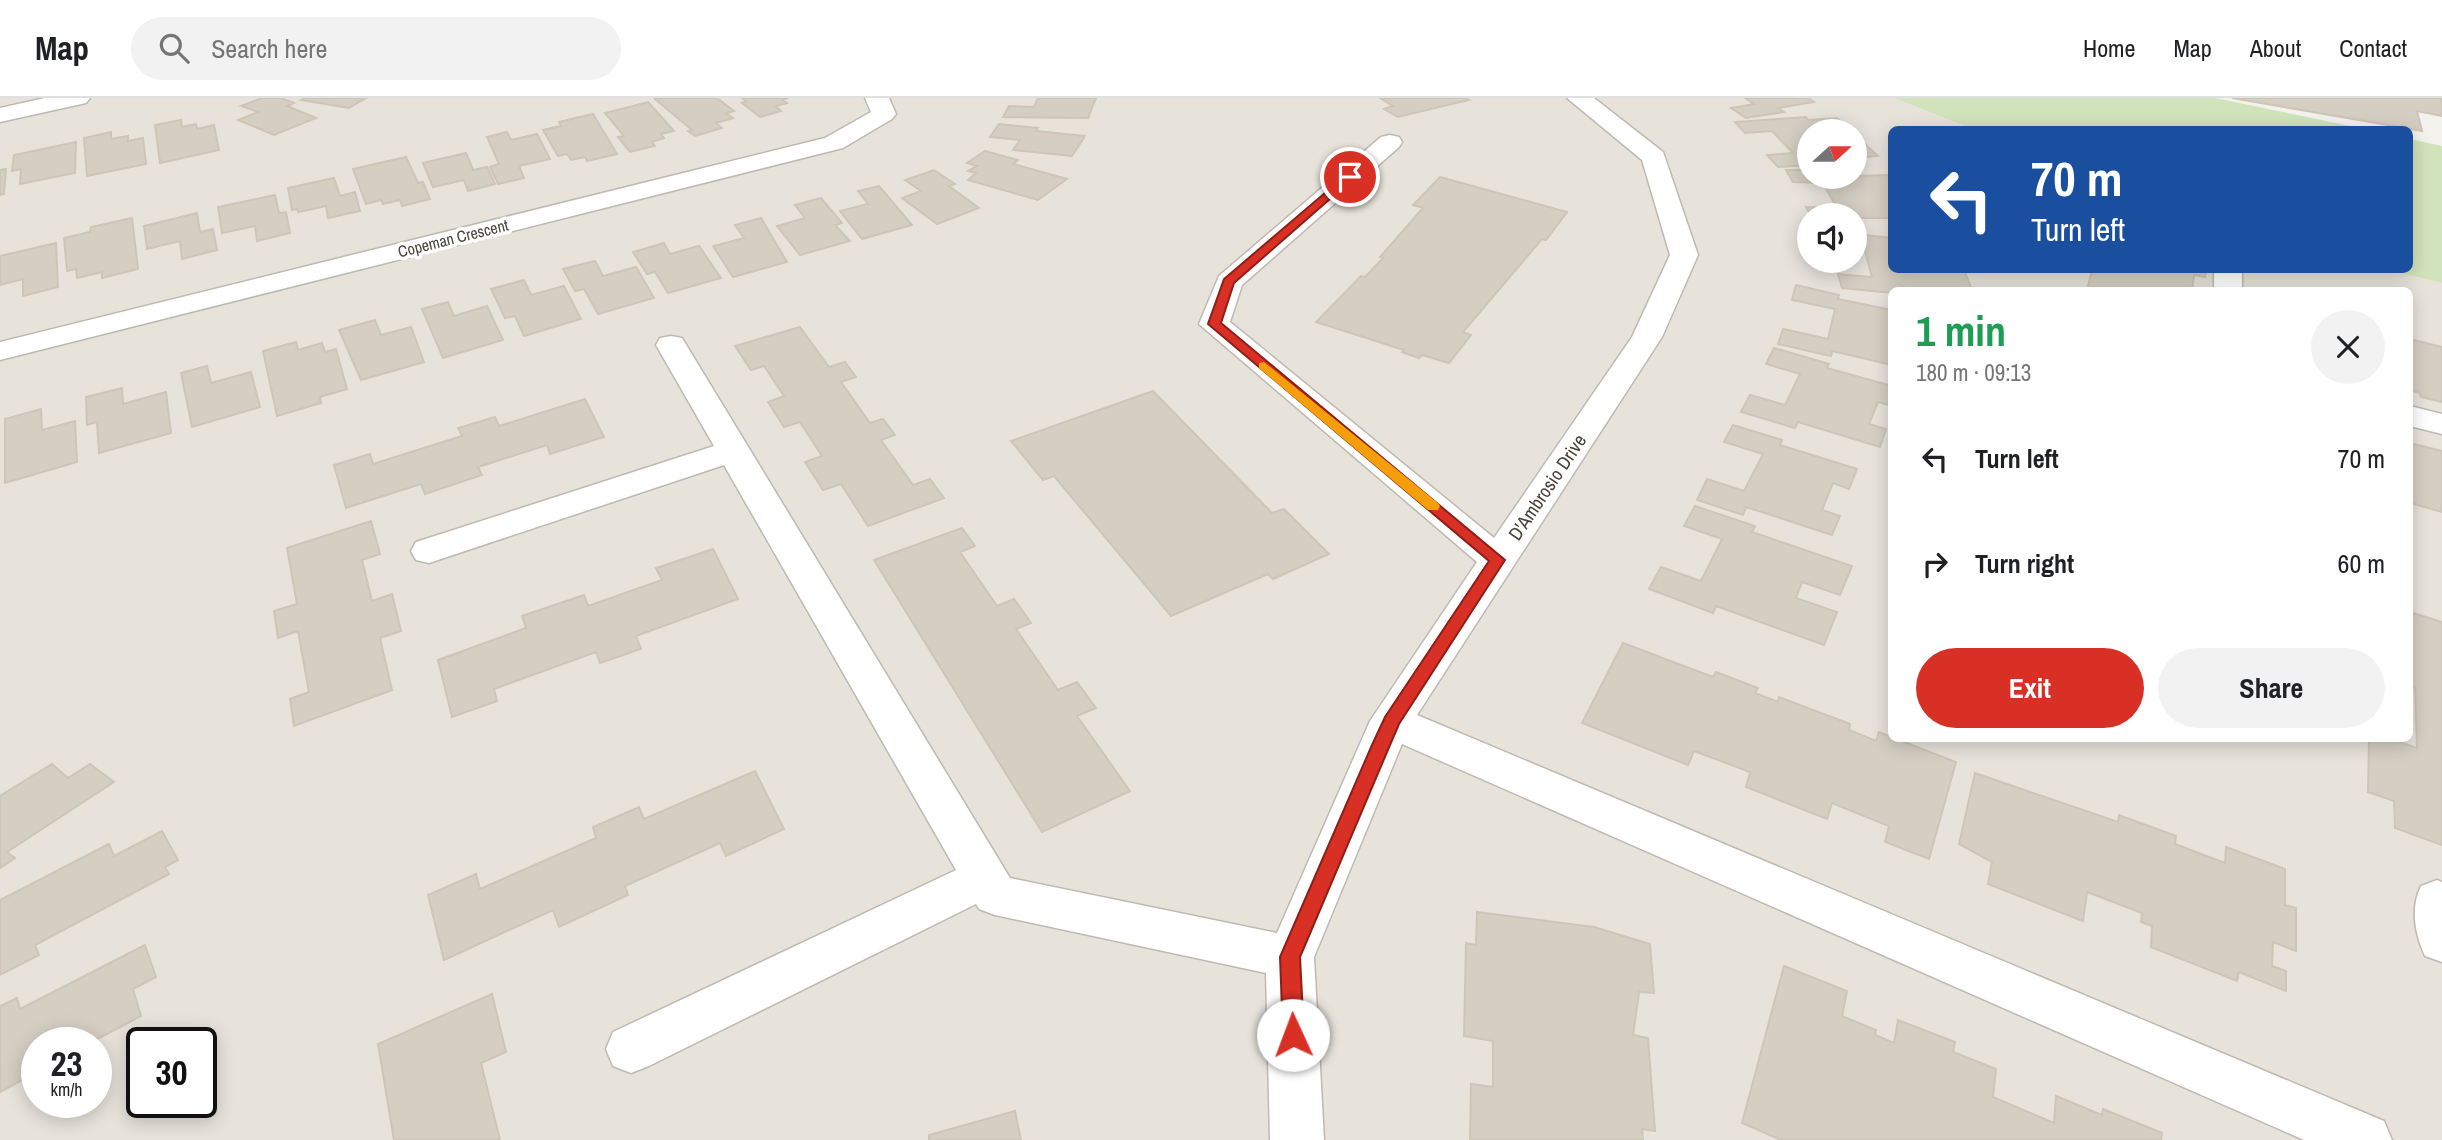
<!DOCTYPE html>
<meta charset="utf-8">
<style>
body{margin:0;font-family:"Archivo Narrow",sans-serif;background:#f2f2f2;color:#202124;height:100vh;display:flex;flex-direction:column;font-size:26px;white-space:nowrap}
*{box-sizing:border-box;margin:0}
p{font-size:23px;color:#757577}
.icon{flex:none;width:38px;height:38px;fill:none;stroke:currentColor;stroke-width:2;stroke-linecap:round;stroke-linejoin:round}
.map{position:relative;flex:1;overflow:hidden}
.side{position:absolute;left:1888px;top:189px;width:525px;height:455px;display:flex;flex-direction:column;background:#fff;border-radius:10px;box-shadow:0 4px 18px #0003}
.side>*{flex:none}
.banner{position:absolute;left:1888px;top:28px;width:525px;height:147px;border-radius:10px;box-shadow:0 4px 18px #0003;background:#1a4fa0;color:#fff;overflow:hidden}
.needle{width:46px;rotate:69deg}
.tools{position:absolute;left:1797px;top:21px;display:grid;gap:14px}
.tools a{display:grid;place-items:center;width:70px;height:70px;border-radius:50%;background:#fff;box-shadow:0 4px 18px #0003;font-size:35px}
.speed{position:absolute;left:21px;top:929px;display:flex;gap:14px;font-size:35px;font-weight:700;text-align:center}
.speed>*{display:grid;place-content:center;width:91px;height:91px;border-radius:50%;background:#fff;box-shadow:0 4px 18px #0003;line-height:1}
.speed small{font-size:18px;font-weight:400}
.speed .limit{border:4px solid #111;border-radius:10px;background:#fff;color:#111}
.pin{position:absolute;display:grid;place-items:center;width:60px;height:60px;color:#fff;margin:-30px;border:4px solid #fff;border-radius:50%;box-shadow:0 2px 7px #0007}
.me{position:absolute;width:77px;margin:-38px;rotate:358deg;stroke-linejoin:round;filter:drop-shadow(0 0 5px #0008)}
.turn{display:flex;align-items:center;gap:24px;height:147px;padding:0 28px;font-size:32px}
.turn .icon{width:91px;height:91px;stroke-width:2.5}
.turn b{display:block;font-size:49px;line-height:60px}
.round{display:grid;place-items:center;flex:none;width:74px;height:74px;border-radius:37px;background:#f2f2f2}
.overview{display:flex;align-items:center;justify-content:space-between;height:119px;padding:0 28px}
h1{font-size:42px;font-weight:700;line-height:52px;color:#1e9e55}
.action{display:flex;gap:14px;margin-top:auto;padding:14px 28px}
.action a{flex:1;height:80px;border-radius:42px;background:#d93025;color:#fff;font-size:28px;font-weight:700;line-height:80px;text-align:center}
.action a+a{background:#f2f2f2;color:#202124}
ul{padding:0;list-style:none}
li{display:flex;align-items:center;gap:21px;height:105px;padding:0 28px}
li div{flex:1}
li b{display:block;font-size:26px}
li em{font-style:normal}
header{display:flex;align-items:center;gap:42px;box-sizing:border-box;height:98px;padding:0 35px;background:#fff;border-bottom:2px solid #e0e0e0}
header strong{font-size:33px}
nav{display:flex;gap:38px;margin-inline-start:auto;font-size:24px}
.search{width:490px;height:63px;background:#f2f2f2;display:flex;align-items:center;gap:18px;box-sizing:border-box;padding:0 24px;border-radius:38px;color:#757577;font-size:26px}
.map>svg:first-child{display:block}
.residential{fill:#e7e3db;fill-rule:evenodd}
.green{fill:#d1e3ba}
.building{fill:#d5cec3;stroke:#cfc5b7;stroke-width:2}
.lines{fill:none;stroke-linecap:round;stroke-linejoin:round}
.minor-casing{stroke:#bfb9b0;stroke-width:3}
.minor{fill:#fff;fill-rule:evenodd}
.route{fill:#d93025;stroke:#8d1f18;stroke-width:2}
.slow{fill:#f59e0b}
.labels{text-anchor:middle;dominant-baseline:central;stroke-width:7;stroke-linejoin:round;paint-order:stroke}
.far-street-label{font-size:16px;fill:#48433a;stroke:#fff}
.street-label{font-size:19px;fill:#48433a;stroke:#fff}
</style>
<header>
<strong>Map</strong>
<div class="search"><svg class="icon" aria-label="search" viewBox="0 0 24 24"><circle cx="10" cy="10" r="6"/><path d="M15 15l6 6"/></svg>Search here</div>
<nav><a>Home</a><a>Map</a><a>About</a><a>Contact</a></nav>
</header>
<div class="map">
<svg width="2442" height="1042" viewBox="0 0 2442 1042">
<rect width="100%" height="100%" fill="#f4f2ec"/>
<path class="residential" d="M 0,0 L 1894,0 L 1972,31 L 1892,32 L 1892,172 L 2387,172 L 2442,185 L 2442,1042 L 0,1042 ZM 1810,33 L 1855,33 L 1855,79 L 1810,79 ZM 1810,117 L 1855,117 L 1855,163 L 1810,163 ZM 1892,192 L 2410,192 L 2410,640 L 1892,640 ZM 37,945 L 96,945 L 96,1004 L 37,1004 ZM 142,945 L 201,945 L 201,1004 L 142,1004 Z"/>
<path class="green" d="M 1894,0 L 2215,0 L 2365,31 L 1972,31 Z
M 2410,41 L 2442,48 L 2442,185 L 2387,172 L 2410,172 Z"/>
<path class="building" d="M 262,0 L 281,0 L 294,5 L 287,8 L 316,20 L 274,37 L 238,22 L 258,14 L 241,8 Z
M 305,0 L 366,0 L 349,10 L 301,2 Z
M 660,0 L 717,0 L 734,13 L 726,15 L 733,20 L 716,25 L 722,30 L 695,38 L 688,33 L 692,32 L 655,1 Z
M 742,0 L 788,0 L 783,2 L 787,5 L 776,8 L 781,13 L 760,19 L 742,5 L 747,4 Z
M 1038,0 L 1096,0 L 1088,20 L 1003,19 L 1009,8 L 1034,9 Z
M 1380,0 L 1465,0 L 1469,2 L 1398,19 L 1384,11 L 1393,8 Z
M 1745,0 L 1808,0 L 1814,4 L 1778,10 L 1784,14 L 1746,20 L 1731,10 L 1754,6 Z
M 2232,0 L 2442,0 L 2442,18 L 2417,13 L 2422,33 Z
M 648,4 L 674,33 L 661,36 L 664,40 L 652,44 L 655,48 L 630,54 L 618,39 L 624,38 L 605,15 Z
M 593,16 L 617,56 L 587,63 L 585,59 L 571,62 L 567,56 L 558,58 L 543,32 L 561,28 L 559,24 Z
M 1806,19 L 1808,22 L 1837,20 L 1851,33 L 1810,33 L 1810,67 L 1778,69 L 1767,57 L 1793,55 L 1772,33 L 1745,35 L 1735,24 Z
M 181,22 L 182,29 L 196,26 L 197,31 L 214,27 L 219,52 L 160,65 L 155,27 Z
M 999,26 L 1038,30 L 1036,33 L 1085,38 L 1072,58 L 1013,52 L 1020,42 L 990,39 Z
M 111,34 L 111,41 L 128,38 L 128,43 L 143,40 L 146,66 L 87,78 L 84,40 Z
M 507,34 L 511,42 L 537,36 L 550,61 L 519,68 L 524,80 L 498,86 L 490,69 L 499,66 L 487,39 Z
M 1855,37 L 1878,58 L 1855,60 Z
M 76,44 L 75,75 L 20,86 L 21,71 L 12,73 L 14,57 Z
M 985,53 L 1018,62 L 1013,66 L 1067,81 L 1038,102 L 968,82 L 976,75 L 968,73 L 977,68 L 967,65 Z
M 466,55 L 473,72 L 487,69 L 495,86 L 468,93 L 464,82 L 433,89 L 423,65 Z
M 406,59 L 418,85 L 423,84 L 430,101 L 402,108 L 400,102 L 383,106 L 381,102 L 366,106 L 353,71 Z
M 6,71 L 4,96 L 0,97 L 0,72 Z
M 934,72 L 955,86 L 949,88 L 979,110 L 937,126 L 902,100 L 921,93 L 905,82 Z
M 1786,72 L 1810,72 L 1810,79 L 1892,77 L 1892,120 L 1858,120 L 1860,123 L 1855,123 L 1855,117 L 1811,117 L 1806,109 L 1837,110 L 1823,85 L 1793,84 Z
M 1440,79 L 1567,114 L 1546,142 L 1542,141 L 1463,234 L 1471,237 L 1449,265 L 1422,257 L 1419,260 L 1402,254 L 1404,252 L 1316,224 L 1361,178 L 1365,179 L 1383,160 L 1380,159 L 1423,110 L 1413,107 Z
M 334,80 L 340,98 L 355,94 L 360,113 L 328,120 L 326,108 L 298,114 L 297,111 L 292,112 L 288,90 Z
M 879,88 L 912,127 L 862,141 L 840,113 L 868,106 L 858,93 Z
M 275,97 L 279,115 L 286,114 L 290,135 L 257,143 L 255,128 L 222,135 L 218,109 Z
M 821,100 L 842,125 L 835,127 L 850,143 L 800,157 L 777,128 L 805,120 L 795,107 Z
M 197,115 L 200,134 L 213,131 L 217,152 L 182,161 L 180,143 L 147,151 L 144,128 Z
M 132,120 L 138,171 L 102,180 L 102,174 L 77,180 L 76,171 L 67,173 L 64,140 L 90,134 L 91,129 Z
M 761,120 L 787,164 L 733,179 L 713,148 L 744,140 L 735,127 Z
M 1855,136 L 1892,140 L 1892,172 L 1964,172 L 1972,192 L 1892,192 L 1892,195 L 1842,190 L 1838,176 L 1872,179 L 1864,150 L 1855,149 Z
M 56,145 L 58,189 L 23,198 L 23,181 L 0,187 L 0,158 Z
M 664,145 L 670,156 L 699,148 L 721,180 L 668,195 L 655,174 L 647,176 L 633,154 Z
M 595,163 L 603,178 L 636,169 L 654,200 L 598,216 L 584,191 L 575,193 L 563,171 Z
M 2092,172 L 2206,172 L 2205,179 L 2194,177 L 2192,192 L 2087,192 Z
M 524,182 L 531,197 L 564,188 L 581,221 L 524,238 L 515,218 L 505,220 L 491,191 Z
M 1796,187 L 1839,197 L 1838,201 L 1892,212 L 1892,267 L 1832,253 L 1831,258 L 1778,246 L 1783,231 L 1828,241 L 1835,211 L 1792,202 Z
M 448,204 L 454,218 L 487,208 L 503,242 L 443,260 L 422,211 Z
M 375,222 L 381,237 L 411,229 L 424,264 L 361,282 L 339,232 Z
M 800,229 L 829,269 L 845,264 L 856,279 L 841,284 L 870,325 L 883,321 L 895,337 L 881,342 L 913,387 L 930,381 L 944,400 L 868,428 L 841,386 L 823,392 L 805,364 L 822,358 L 800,324 L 784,329 L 768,304 L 784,298 L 764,268 L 751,272 L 735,248 Z
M 2410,241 L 2442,249 L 2442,304 L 2421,299 L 2420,295 L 2410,292 Z
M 296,244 L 298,252 L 322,245 L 325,254 L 336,251 L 347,291 L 320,299 L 321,305 L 277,318 L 263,253 Z
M 1774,250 L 1829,266 L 1827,270 L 1892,288 L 1892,308 L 1878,304 L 1869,326 L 1886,331 L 1880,349 L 1798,324 L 1795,330 L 1741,314 L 1750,297 L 1785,307 L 1800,276 L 1766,266 Z
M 207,268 L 211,285 L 251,274 L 260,309 L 192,329 L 181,275 Z
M 122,290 L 123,306 L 166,294 L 171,335 L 99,355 L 97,324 L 87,327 L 86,299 Z
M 1153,293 L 1272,415 L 1284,411 L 1329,456 L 1273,481 L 1268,476 L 1171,518 L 1054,378 L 1043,382 L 1011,343 Z
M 585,301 L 604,339 L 550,356 L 547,347 L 478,369 L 482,377 L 425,396 L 421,386 L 346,410 L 334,367 L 370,356 L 373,366 L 462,338 L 458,330 L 495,319 L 499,328 Z
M 41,311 L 42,332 L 75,323 L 77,364 L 5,385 L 5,321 Z
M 1733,327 L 1782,342 L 1780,347 L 1857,371 L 1849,391 L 1833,385 L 1822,412 L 1840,418 L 1832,437 L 1746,409 L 1743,417 L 1697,402 L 1707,381 L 1744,393 L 1763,356 L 1724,344 Z
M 2410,345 L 2442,353 L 2442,414 L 2410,405 Z
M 1695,408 L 1755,428 L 1752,434 L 1852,468 L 1840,497 L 1802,484 L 1796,500 L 1837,514 L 1824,547 L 1716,508 L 1713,515 L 1649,491 L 1661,469 L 1701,483 L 1722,441 L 1684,428 Z
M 371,423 L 380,456 L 362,462 L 372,503 L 392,496 L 401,533 L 380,540 L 392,592 L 294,628 L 290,601 L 309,594 L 298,533 L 278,540 L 274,513 L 297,506 L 287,450 Z
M 962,430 L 975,448 L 960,454 L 997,508 L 1014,501 L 1031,525 L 1016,531 L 1058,592 L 1077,584 L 1096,610 L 1077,618 L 1130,693 L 1042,734 L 874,462 Z
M 713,451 L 738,501 L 636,538 L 641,551 L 600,565 L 596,554 L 494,591 L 497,603 L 452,619 L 438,562 L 526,530 L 522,518 L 584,497 L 588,508 L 662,482 L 656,470 Z
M 2410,514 L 2442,524 L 2442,747 L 2395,730 L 2394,703 L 2368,694 L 2369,640 L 2388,640 L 2417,650 L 2415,590 L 2410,588 Z
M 1623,545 L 1713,579 L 1716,574 L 1758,590 L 1755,595 L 1778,604 L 1779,599 L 1850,626 L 1849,632 L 1876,643 L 1879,634 L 1956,664 L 1929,761 L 1885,744 L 1889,728 L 1832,705 L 1827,721 L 1746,689 L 1750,674 L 1694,653 L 1688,667 L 1582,625 Z
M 52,666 L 68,680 L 90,666 L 114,684 L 7,754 L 15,760 L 0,770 L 0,698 Z
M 755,673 L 784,731 L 726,758 L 720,745 L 625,788 L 628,797 L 559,829 L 553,812 L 444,862 L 428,797 L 476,776 L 480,791 L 596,740 L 593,729 L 639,709 L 644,721 Z
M 1975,675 L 2118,724 L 2119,717 L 2176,738 L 2175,746 L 2225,765 L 2226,749 L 2285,771 L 2285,807 L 2296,810 L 2296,853 L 2273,844 L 2272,868 L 2286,873 L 2286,893 L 2239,874 L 2237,883 L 2151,849 L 2152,828 L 2141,824 L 2142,815 L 2087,794 L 2083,823 L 1988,786 L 1992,764 L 1959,746 Z
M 162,733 L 178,762 L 165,769 L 169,776 L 35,847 L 39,857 L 0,877 L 0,802 L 109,746 L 114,758 Z
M 1477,814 L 1594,829 L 1650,846 L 1654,895 L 1639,894 L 1633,937 L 1648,940 L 1655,1033 L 1642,1031 L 1643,1042 L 1470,1042 L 1471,986 L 1493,989 L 1493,943 L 1464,938 L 1466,845 L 1476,847 Z
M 145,847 L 156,879 L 133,891 L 141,918 L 90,945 L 37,945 L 37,974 L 0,994 L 0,908 L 17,900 L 20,911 Z
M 1784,868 L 1847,893 L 1842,918 L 1876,932 L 1875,937 L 1894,945 L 1898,922 L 1955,944 L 1953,954 L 1996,971 L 1993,999 L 2054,1025 L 2056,998 L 2102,1017 L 2103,1011 L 2162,1035 L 2161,1042 L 1781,1042 L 1742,1025 Z
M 492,896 L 506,954 L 481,965 L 500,1042 L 394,1042 L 378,946 Z
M 1015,1013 L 1021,1042 L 929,1042 L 929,1037 Z"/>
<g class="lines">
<g class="minor-casing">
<path id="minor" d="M 45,0 L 90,0 L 86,5 L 0,24 L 0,10 Z
M 865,0 L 889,0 L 896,16 L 892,21 L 843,50 L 0,262 L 0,244 L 825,40 L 871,14 Z
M 1567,0 L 1594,0 L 1663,54 L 1698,157 L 1662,239 L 1417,617 L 2384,1023 L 2392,1042 L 2304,1042 L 1402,646 L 1314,859 L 1324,1042 L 1270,1042 L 1266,875 L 995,817 L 979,811 L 976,806 L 649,968 L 631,975 L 613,968 L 606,951 L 613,934 L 956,772 L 724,367 L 429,465 L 416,462 L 411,453 L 416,444 L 714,348 L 656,247 L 660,240 L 671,238 L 682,240 L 1010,780 L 1277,835 L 1370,623 L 1477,464 L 1199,226 L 1219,178 L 1381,39 L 1390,37 L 1399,39 L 1402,44 L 1399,49 L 1242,187 L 1230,224 L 1494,440 L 1632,239 L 1670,157 L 1642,62 Z
M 2214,172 L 2242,172 L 2242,192 L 2214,192 Z
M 2410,308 L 2442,316 L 2442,336 L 2410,328 Z
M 2437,782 L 2442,784 L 2442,864 L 2425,858 C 2415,836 2410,810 2421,788 Z"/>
</g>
<use href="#minor" class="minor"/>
</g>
<path class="route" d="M 1346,77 L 1355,79 L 1234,185 L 1221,225 L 1505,462 L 1399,626 L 1390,647 L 1300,859 L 1304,937 L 1300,944 L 1293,947 L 1286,944 L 1283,937 L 1280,859 L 1372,647 L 1385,619 L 1489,463 L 1208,226 L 1224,181 Z"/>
<path class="slow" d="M 1264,264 L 1438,405 L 1440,408 L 1438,412 L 1428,412 L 1259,270 L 1259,265 Z"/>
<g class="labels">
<g class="far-street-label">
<text transform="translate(453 140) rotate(-14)">Copeman Crescent</text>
</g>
<g class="street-label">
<text transform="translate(1547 389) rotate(-56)">D'Ambrosio Drive</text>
</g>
</g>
</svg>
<div class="tools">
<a><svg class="needle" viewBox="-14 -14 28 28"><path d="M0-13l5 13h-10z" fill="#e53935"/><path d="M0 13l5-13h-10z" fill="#757577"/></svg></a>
<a><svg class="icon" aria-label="sound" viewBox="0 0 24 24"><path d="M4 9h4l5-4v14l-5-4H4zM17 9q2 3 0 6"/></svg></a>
</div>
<div class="speed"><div>23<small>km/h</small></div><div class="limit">30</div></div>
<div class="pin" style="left:1350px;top:79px;background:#d93025"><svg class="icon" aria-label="arrive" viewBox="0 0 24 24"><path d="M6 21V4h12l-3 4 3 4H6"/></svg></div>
<svg class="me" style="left:1293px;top:937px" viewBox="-20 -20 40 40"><circle r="19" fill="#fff"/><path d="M0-13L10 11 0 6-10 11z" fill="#d93025"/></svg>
<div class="banner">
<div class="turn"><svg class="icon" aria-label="left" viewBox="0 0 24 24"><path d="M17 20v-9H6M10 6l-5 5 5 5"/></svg><div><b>70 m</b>Turn left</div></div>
</div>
<section class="side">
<div class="overview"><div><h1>1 min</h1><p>180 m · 09:13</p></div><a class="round"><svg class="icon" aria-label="close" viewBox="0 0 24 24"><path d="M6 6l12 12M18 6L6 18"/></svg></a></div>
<ul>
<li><svg class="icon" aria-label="left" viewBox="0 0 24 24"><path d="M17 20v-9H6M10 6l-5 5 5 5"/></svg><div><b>Turn left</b></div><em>70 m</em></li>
<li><svg class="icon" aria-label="right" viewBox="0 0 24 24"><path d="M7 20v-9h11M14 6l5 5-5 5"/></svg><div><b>Turn right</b></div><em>60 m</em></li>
</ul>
<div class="action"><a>Exit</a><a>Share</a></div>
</section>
</div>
